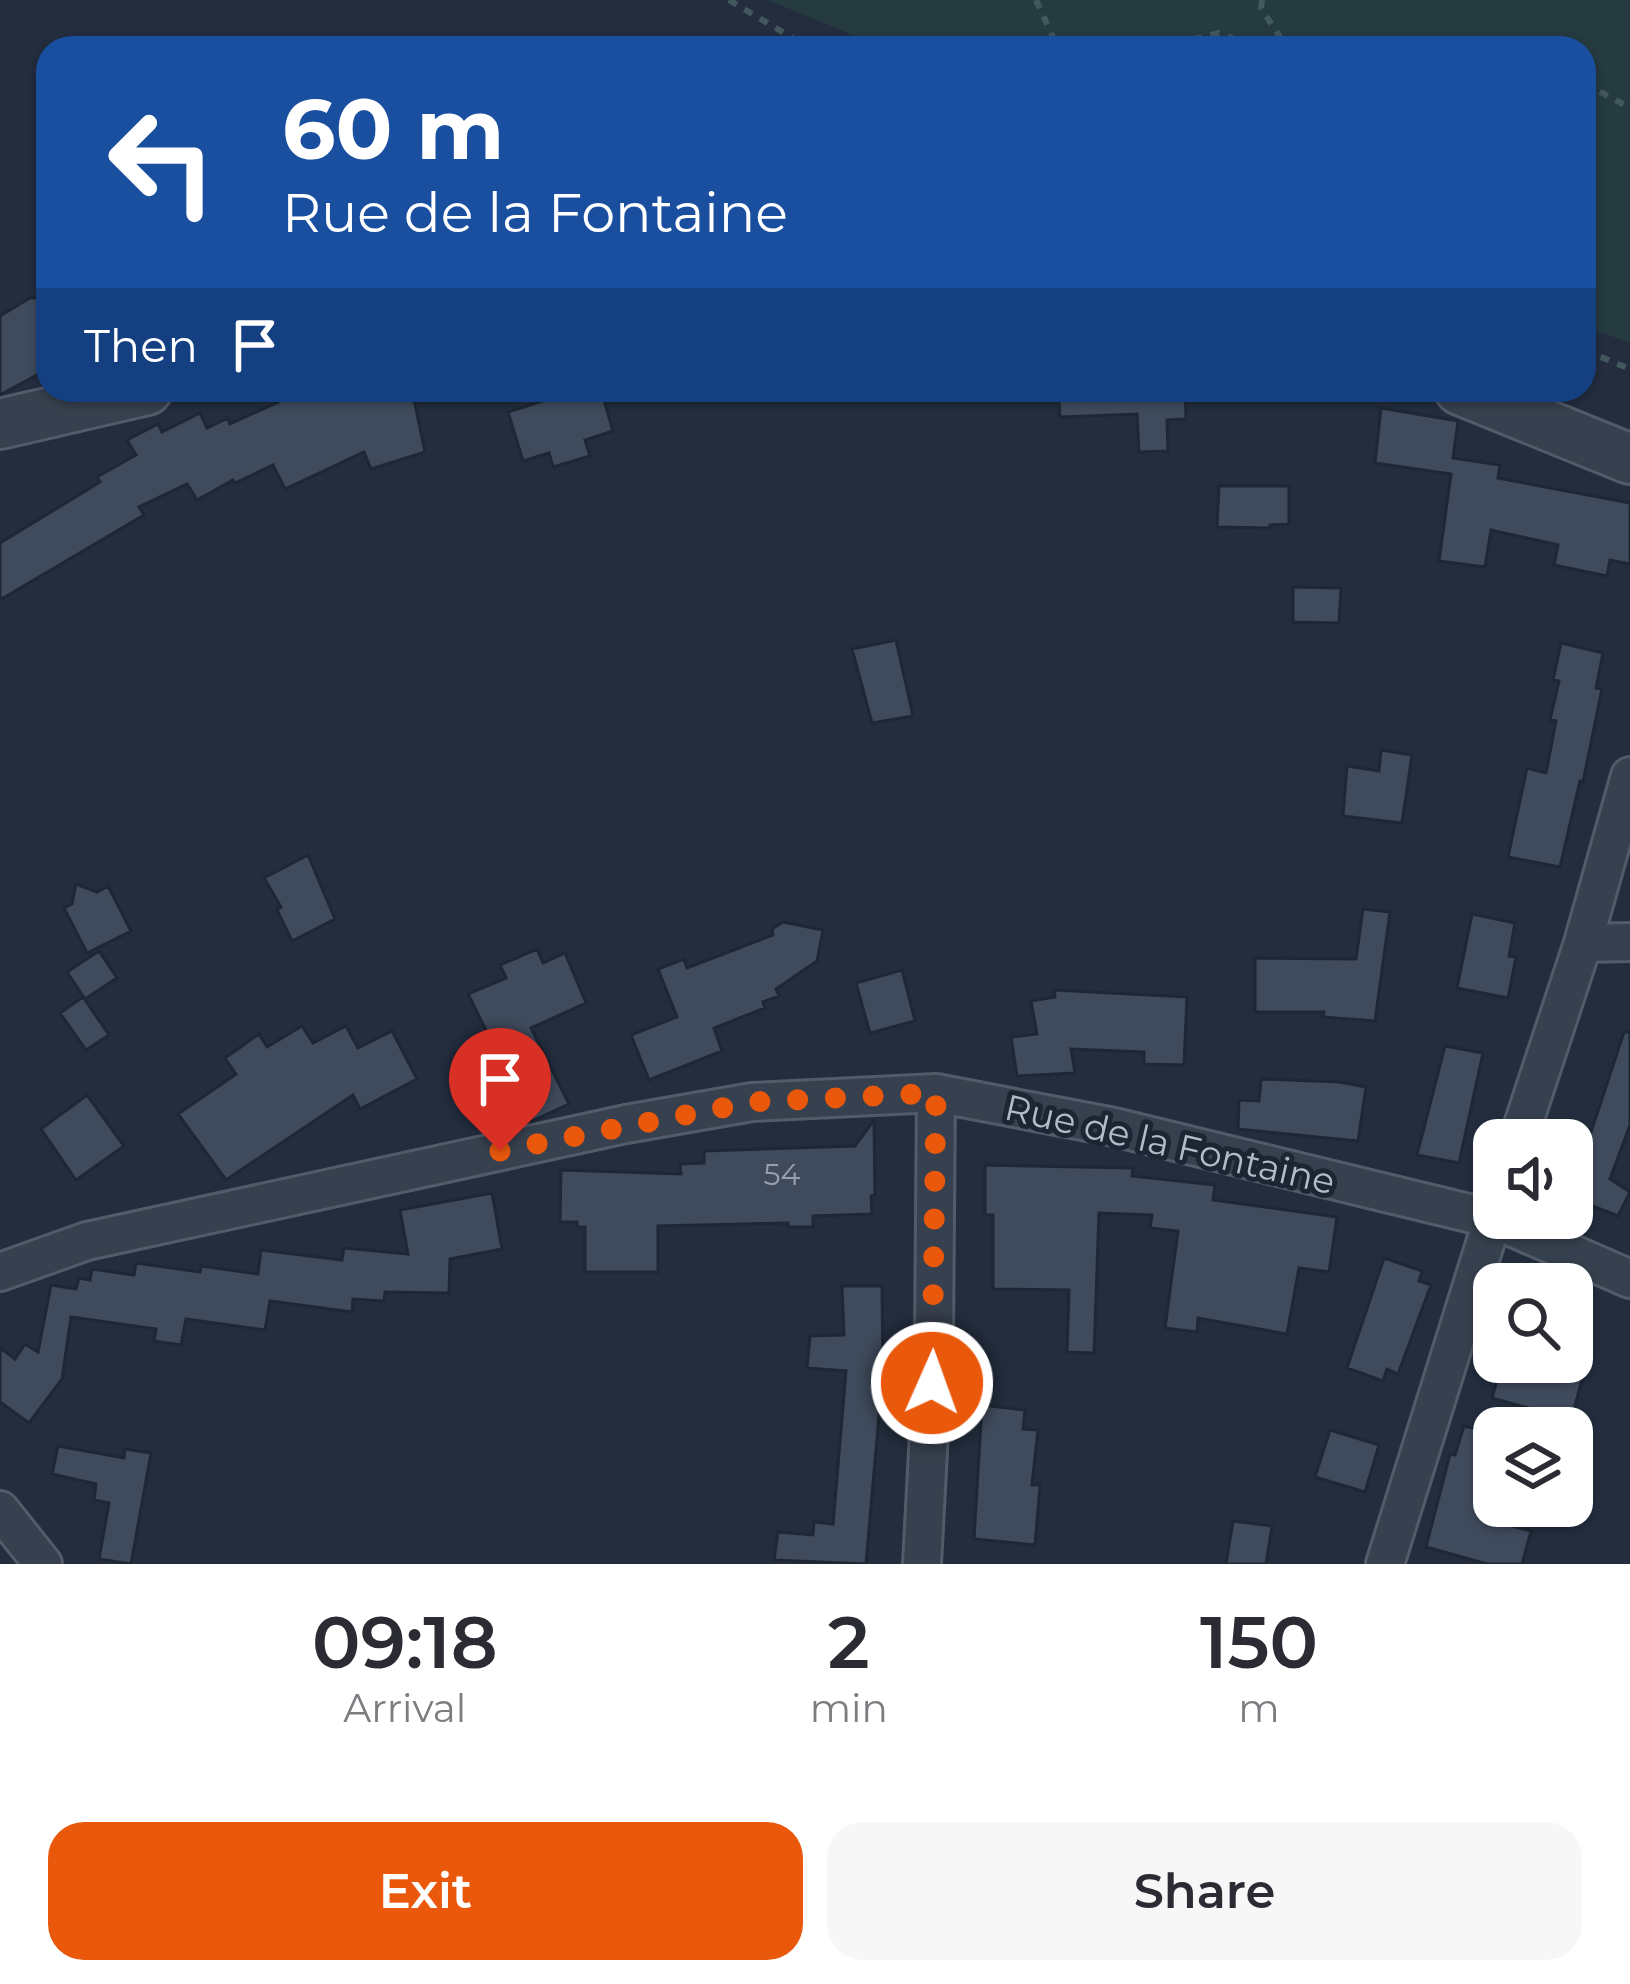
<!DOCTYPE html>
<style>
body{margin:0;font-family:Montserrat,sans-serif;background:#f7f7f7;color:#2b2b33;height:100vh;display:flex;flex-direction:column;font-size:45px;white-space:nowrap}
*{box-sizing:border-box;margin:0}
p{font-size:39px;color:#7c7c81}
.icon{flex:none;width:66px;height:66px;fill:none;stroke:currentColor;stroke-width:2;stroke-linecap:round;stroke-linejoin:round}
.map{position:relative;height:1564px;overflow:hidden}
.details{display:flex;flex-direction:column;background:#fff;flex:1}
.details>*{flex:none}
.top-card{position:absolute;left:36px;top:36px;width:1560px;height:366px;border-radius:36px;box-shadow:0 3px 9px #0004;background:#1a4fa0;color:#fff;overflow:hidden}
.buttons{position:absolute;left:1473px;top:1119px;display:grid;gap:24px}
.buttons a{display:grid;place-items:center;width:120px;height:120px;border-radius:24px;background:#fff;box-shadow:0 3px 9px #0004;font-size:60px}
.pin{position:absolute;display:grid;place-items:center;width:102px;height:102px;color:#fff;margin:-123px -51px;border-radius:50% 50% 50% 0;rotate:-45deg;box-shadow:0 0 12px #0007}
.pin .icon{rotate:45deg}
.me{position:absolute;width:132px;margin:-66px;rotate:2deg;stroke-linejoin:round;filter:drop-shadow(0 0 9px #0008)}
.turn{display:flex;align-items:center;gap:42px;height:252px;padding:0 48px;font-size:54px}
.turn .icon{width:156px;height:156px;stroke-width:2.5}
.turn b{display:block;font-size:84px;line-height:102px}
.then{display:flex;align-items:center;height:114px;padding:0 48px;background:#0003;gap:24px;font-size:45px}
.eta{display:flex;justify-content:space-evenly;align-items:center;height:204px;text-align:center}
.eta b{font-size:72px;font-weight:600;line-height:84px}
.button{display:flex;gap:24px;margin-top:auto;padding:24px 48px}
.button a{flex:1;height:138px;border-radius:36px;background:#ea580c;color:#fff;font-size:48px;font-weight:600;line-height:138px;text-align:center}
.button a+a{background:#f7f7f7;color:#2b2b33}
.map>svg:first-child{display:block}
.green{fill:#253b3f}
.building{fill:#3f4b5d;stroke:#1e2735;stroke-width:3}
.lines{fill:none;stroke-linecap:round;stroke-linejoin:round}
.minor-casing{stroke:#525b69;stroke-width:42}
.tertiary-casing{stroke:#525b69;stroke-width:54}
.path{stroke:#43585c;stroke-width:6;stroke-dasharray:9 9;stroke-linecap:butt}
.minor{stroke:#37404e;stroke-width:36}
.tertiary{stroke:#37404e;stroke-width:48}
.route{stroke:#ea580c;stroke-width:21;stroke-dasharray:0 37.8}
.labels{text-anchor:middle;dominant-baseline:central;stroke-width:10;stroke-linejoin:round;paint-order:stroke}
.number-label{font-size:30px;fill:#969fae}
.street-label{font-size:36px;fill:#b3bbc9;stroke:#1c2533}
</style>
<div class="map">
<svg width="1630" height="1564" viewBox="0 0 1630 1564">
<rect width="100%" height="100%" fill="#232d3e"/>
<path class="green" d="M 768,0 L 1630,0 L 1630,343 L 1584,326 L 1584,48 L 884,48 Z"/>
<path class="building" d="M 30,298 L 40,298 L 48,309 L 48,369 L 0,395 L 0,316 Z
M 305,390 L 412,390 L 425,452 L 371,469 L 364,452 L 285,489 L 273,465 L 235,483 L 233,480 L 197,500 L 187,484 L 139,507 L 144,515 L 0,600 L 0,543 L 100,482 L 97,477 L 136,455 L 127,440 L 158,424 L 162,432 L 200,413 L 207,428 L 228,418 L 230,424 Z
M 601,390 L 613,431 L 585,440 L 590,456 L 553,467 L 549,453 L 523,461 L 508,412 L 564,394 L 566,400 Z
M 1058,390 L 1185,390 L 1186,419 L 1167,420 L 1168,451 L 1139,452 L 1137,414 L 1060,417 Z
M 1381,408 L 1458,421 L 1453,458 L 1500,465 L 1498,478 L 1630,503 L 1630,564 L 1610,560 L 1607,576 L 1554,565 L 1558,545 L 1491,530 L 1485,567 L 1439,561 L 1451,474 L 1375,463 Z
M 1219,486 L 1289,486 L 1289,524 L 1270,525 L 1270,528 L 1217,527 Z
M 1293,587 L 1341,588 L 1339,623 L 1293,622 Z
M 896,640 L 913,716 L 872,723 L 852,649 Z
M 1561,643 L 1603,653 L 1596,688 L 1602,689 L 1583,782 L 1580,781 L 1560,867 L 1508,857 L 1527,768 L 1546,773 L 1556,721 L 1550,720 L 1559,681 L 1553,680 Z
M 1381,750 L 1412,755 L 1402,823 L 1343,816 L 1347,766 L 1379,771 Z
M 308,855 L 335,919 L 292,941 L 277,910 L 281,907 L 264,878 Z
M 76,884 L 97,892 L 108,886 L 131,931 L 87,953 L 64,908 L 72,904 Z
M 1363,909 L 1390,912 L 1375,1021 L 1323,1017 L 1324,1012 L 1255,1012 L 1255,958 L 1356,959 Z
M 1472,914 L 1515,923 L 1509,956 L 1516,957 L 1508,998 L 1457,988 Z
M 783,922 L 823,930 L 817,961 L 776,989 L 779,996 L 763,1002 L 765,1008 L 714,1028 L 722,1051 L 649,1080 L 631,1035 L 677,1017 L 658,969 L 684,959 L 687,968 L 773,935 L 772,929 Z
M 537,949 L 543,963 L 565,953 L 586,1003 L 531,1028 L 569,1104 L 532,1121 L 523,1105 L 477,1128 L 454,1083 L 501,1060 L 468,994 L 506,978 L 500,965 Z
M 99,951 L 117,978 L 85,999 L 67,972 Z
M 902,970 L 915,1021 L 870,1033 L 856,983 Z
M 1054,990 L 1187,997 L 1184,1065 L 1144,1064 L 1144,1052 L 1071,1049 L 1075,1073 L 1017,1076 L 1011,1037 L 1037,1034 L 1031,1001 L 1055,997 Z
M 83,997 L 109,1035 L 86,1050 L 60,1013 Z
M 302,1026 L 313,1043 L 346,1026 L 358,1048 L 392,1031 L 417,1079 L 360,1109 L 353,1095 L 226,1180 L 178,1114 L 236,1074 L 225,1058 L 259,1034 L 267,1047 Z
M 1624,1032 L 1630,1032 L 1630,1125 L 1610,1179 L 1630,1192 L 1618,1216 L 1572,1198 L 1572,1125 L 1591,1132 Z
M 1445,1046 L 1483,1053 L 1459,1163 L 1417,1155 Z
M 1261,1079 L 1339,1082 L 1366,1087 L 1358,1141 L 1238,1129 L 1239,1100 L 1259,1101 Z
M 87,1095 L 124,1146 L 76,1180 L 41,1129 Z
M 874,1120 L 875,1195 L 871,1196 L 872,1214 L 813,1216 L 813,1227 L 788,1227 L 788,1223 L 658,1226 L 658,1272 L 585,1272 L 585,1227 L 577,1227 L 577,1222 L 560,1222 L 561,1170 L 681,1174 L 680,1164 L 704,1163 L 704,1151 L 855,1146 Z
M 985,1165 L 1133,1168 L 1132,1176 L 1215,1185 L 1213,1200 L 1337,1217 L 1329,1272 L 1299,1268 L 1287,1334 L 1198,1318 L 1197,1332 L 1165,1328 L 1178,1231 L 1150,1228 L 1152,1215 L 1099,1213 L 1094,1353 L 1067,1352 L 1069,1290 L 993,1289 L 993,1215 L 985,1215 Z
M 492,1193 L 502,1249 L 450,1259 L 449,1293 L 385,1292 L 384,1301 L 353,1299 L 352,1312 L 270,1301 L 265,1330 L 186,1319 L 181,1345 L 154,1341 L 156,1329 L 71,1317 L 62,1379 L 29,1423 L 0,1402 L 0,1348 L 15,1359 L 25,1344 L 38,1352 L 51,1285 L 76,1289 L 79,1278 L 90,1280 L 92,1269 L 134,1275 L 136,1263 L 200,1272 L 201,1266 L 258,1274 L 261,1250 L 342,1260 L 344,1248 L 408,1254 L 400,1210 Z
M 1384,1258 L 1422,1271 L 1419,1281 L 1431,1285 L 1398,1374 L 1387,1369 L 1383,1381 L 1347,1368 Z
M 842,1286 L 882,1286 L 883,1370 L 866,1564 L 774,1560 L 778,1532 L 813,1535 L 814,1522 L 833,1524 L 846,1371 L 807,1368 L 810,1336 L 844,1335 Z
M 1502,1362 L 1587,1362 L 1571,1420 L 1492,1398 Z
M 982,1405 L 1025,1410 L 1023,1429 L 1038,1430 L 1032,1485 L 1040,1485 L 1035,1545 L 974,1539 Z
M 1464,1426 L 1490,1432 L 1481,1462 L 1494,1465 L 1494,1506 L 1502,1506 L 1497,1522 L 1531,1531 L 1522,1564 L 1487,1564 L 1426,1547 L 1450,1454 L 1455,1455 Z
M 1330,1430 L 1379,1445 L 1365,1492 L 1315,1477 Z
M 58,1446 L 124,1458 L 125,1449 L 151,1453 L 131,1564 L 99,1559 L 109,1503 L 94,1500 L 96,1484 L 52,1474 Z
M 1233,1521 L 1272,1526 L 1266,1564 L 1226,1564 Z"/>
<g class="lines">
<g class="minor-casing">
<path id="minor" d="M 1583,943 L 1630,942
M 1518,1140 L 1583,943 L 1630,776
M 0,1272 L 87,1241 L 626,1124 L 752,1102 L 936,1093 L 1114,1127 L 1493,1219 L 1630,1279
M 0,1510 L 43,1564
M 922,1564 L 934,1338 L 936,1093
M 1385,1564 L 1494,1215"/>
</g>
<g class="tertiary-casing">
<path id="tertiary" d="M 1460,390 L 1630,459
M 0,424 L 147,390"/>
</g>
<path class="path" d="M 729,0 L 809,48
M 1036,0 L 1058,48
M 1262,0 L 1261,8 L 1287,48
M 1158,48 L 1219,33 L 1258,48
M 1584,83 L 1630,108
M 1584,350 L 1630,369"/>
<use href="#minor" class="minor"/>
<use href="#tertiary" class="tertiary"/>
</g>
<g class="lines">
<path class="route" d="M 500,1151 L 752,1102 L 936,1093 L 932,1383"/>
</g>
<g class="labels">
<g class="number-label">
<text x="782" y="1174">54</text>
</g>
<g class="street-label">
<text transform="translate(1170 1144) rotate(13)">Rue de la Fontaine</text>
</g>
</g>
</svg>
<div class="buttons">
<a><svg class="icon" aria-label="sound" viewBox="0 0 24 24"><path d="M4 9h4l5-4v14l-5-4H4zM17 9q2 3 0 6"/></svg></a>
<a><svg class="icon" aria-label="search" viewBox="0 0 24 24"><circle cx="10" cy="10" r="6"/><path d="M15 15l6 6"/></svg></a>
<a><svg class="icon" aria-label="layers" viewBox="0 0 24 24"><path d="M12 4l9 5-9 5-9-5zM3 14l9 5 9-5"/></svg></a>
</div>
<div class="pin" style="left:500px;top:1151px;background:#d93025"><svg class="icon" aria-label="arrive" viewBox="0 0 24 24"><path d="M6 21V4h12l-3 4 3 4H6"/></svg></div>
<svg class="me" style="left:932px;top:1383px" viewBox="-20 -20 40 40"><circle r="17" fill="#ea580c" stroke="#fff" stroke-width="3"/><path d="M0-11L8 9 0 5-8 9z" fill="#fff"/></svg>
<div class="top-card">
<div class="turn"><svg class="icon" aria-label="left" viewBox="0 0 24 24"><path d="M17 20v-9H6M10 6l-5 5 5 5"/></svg><div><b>60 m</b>Rue de la Fontaine</div></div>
<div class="then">Then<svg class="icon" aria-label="arrive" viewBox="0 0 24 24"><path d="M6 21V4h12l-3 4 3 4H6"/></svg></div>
</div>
</div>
<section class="details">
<div class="eta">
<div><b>09:18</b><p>Arrival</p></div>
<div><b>2</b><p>min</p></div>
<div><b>150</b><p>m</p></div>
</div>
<div class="button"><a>Exit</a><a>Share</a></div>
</section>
